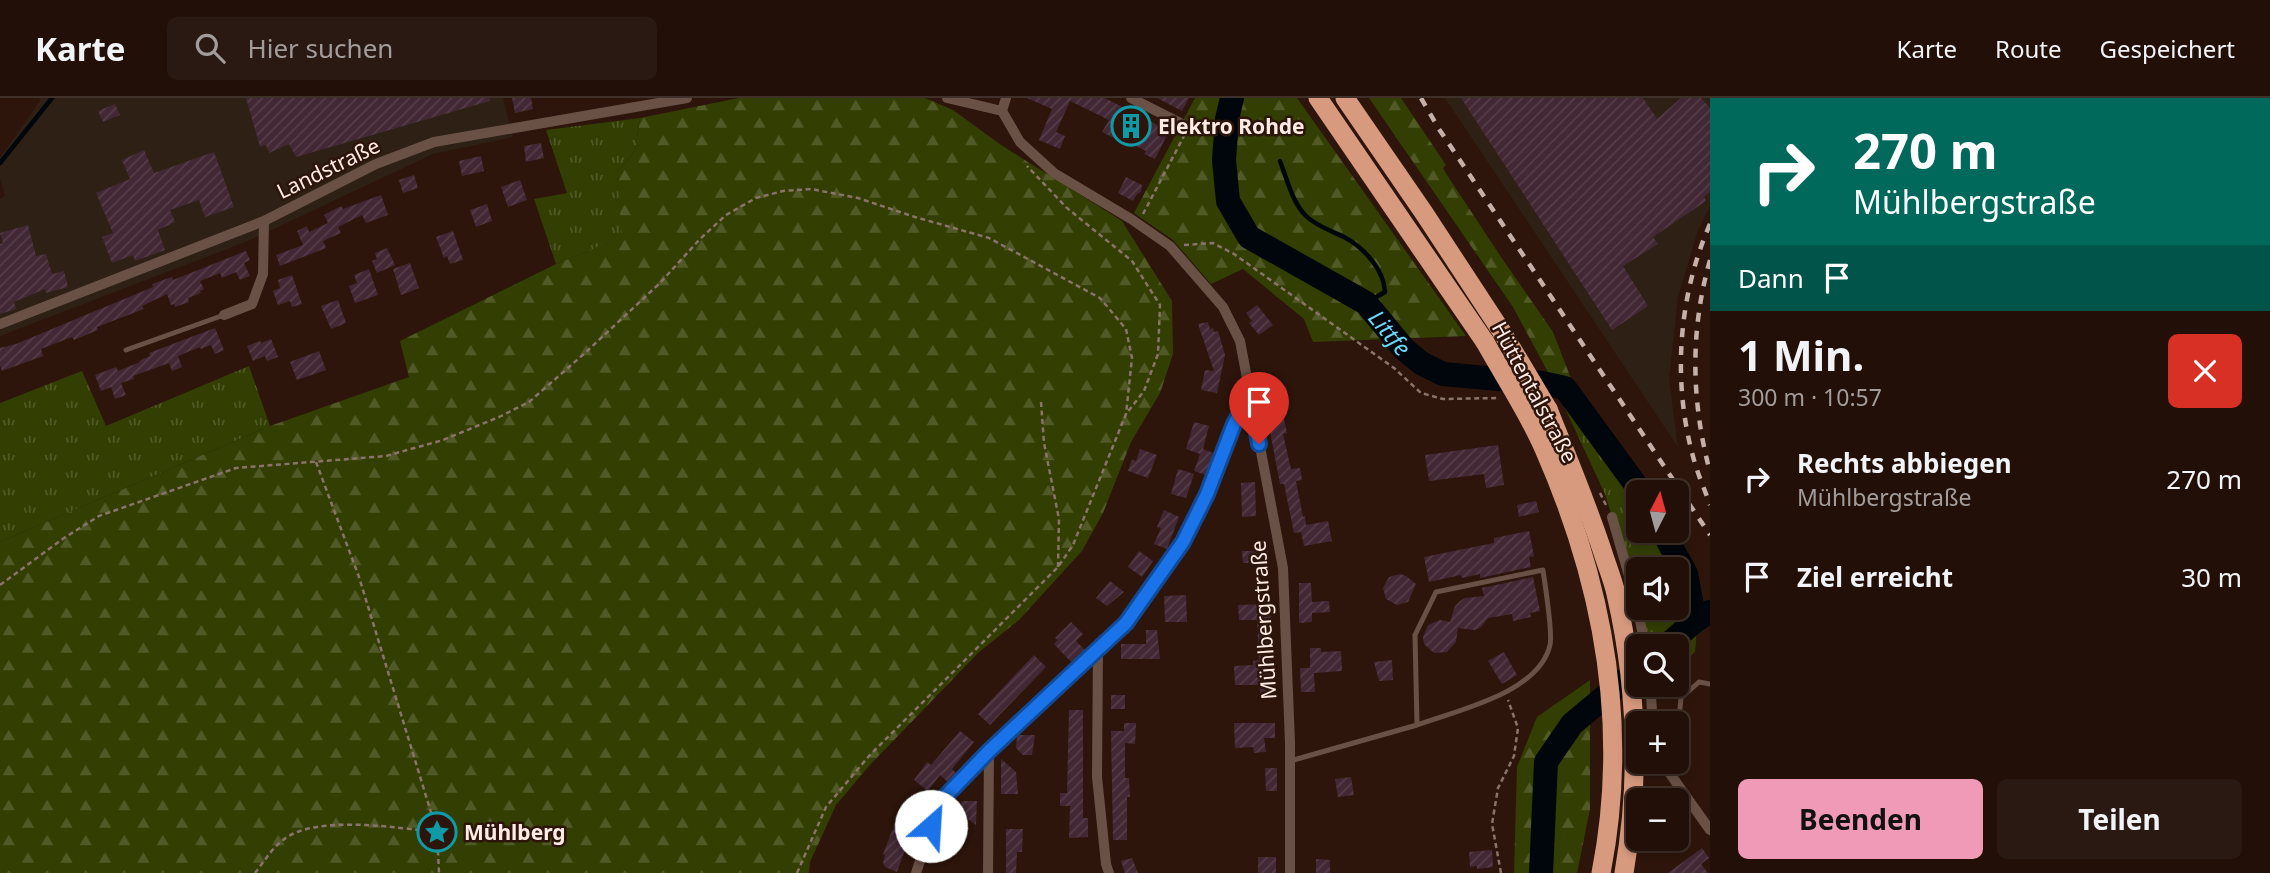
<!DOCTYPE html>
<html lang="de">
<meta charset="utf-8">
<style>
body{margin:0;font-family:"Noto Sans",sans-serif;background:#2a1912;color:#f1f3f6;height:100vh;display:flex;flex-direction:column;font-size:26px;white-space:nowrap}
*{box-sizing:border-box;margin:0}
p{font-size:23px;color:#a29d9c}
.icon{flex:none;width:38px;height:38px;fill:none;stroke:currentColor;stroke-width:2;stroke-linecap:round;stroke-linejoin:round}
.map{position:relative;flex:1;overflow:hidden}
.drawer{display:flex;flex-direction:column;background:#221008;width:560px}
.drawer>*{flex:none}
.hud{background:#00695c;color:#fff;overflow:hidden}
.needle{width:46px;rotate:6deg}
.buttons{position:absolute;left:1626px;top:382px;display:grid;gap:14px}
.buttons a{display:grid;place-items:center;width:63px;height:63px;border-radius:10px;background:#221008;box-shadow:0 4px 10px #0003,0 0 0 2px #3f3029;font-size:35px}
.pin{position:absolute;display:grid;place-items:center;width:60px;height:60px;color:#fff;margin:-72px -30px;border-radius:50% 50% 50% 0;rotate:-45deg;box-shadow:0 0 7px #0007}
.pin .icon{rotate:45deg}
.me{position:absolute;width:77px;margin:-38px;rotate:26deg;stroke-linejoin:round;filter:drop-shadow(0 0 5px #0008)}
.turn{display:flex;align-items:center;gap:24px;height:147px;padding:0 28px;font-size:32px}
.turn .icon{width:91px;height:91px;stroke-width:2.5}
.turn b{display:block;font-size:49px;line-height:60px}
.then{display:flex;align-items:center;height:66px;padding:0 28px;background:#0003;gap:14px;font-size:26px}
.round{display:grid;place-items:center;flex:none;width:74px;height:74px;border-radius:10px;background:#2a1912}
.summary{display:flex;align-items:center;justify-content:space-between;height:119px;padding:0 28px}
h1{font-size:42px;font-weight:700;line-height:52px}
.primary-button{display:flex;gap:14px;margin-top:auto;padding:14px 28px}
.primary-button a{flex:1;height:80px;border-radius:10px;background:#f09ab7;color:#111;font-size:28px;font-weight:700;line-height:80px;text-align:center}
.primary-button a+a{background:#2a1912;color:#f1f3f6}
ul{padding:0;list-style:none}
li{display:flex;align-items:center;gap:21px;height:98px;padding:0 28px}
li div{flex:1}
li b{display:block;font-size:26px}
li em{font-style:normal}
header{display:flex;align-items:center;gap:42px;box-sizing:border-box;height:98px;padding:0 35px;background:#221008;border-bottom:2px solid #3f3029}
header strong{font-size:33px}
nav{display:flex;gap:38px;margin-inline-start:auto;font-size:24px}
.search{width:490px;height:63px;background:#2a1912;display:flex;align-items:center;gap:18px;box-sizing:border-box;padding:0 24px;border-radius:10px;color:#a29d9c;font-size:26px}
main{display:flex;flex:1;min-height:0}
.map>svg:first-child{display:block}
.commercial{fill:#2e2014}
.grass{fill:url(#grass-tufts)}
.forest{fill:url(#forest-firs)}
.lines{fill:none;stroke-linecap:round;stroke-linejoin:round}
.stream{stroke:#00060b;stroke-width:4.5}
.river{stroke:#00060b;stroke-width:24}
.building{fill:url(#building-hatch)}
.path{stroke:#89746b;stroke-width:2.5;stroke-dasharray:5 3.5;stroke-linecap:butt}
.lane{stroke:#695146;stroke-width:5}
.street{stroke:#695146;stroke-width:10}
.highway{stroke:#d79a7f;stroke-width:19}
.rail{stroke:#c5b1aa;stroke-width:4.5;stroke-dasharray:9 9;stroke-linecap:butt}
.highway-bridge{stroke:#d79a7f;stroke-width:19}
.route-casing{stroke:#114b97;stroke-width:18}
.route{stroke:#1a73e8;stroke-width:12}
.labels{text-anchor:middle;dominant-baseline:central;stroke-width:5;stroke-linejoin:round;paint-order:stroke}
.poi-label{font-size:21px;font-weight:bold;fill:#feece5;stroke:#2d150b;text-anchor:start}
.street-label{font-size:21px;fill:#feece5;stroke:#2d150b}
.water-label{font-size:23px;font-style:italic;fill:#69dafc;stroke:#2d150b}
</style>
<header>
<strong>Karte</strong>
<div class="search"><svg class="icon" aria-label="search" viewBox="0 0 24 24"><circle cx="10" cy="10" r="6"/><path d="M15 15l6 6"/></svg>Hier suchen</div>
<nav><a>Karte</a><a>Route</a><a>Gespeichert</a></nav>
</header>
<main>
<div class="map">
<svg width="1710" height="775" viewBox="0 0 1710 775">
<defs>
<pattern id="grass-tufts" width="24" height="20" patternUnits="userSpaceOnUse" patternTransform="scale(1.75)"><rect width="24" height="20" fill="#323e02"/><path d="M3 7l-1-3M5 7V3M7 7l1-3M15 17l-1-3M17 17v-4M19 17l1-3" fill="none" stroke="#515a27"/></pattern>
<pattern id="forest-firs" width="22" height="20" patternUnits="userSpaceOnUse" patternTransform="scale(1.75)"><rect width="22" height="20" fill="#323e02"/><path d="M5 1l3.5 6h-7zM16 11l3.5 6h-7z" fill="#515a27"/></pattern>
<pattern id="building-hatch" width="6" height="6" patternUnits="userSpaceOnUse" patternTransform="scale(1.75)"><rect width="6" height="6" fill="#422835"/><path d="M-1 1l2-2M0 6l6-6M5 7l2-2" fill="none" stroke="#553d48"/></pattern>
</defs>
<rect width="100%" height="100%" fill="#2d150b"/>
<path class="commercial" d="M 39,0 L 503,0 L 513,39 L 433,56 L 248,143 L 0,238 L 0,101 L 5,98 L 0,81 L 0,60 L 40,3 Z
M 1445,0 L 1710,0 L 1710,108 L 1698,132 L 1678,199 L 1669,281 L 1678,349 Z"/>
<path class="grass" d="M 640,20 L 635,53 L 617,75 L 623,139 L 556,166 L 534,101 L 567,95 L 546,32 Z
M 249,268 L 270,328 L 0,444 L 0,305 L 82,273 L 106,328 Z
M 1549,276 L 1575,291 L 1646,394 L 1638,394 L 1638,432 L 1672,432 L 1694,482 L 1698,516 L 1695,554 L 1677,571 L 1676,548 L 1651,548 L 1641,509 L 1676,509 L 1676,471 L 1638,471 L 1638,500 L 1605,396 Z"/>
<path class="forest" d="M 739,0 L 925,0 L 953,12 L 1001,47 L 1122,123 L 1172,203 L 1173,256 L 1160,295 L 1131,344 L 1103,415 L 1082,453 L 1019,522 L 979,554 L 869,668 L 836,707 L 810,764 L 809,775 L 0,775 L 0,444 L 270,328 L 409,279 L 400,243 L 556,166 L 622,139 L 617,75 L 635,53 L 640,20 Z
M 1195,0 L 1297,0 L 1466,238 L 1313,244 L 1304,221 L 1243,171 L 1211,186 L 1173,142 L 1134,115 Z
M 1369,0 L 1401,0 L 1446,67 L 1443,70 L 1447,77 L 1503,162 L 1553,234 L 1575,291 L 1549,276 L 1513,209 Z
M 1590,582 L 1590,711 L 1577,775 L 1514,775 L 1517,669 L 1537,619 Z"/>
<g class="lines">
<path class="stream" d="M 1280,63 C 1287,81 1292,104 1306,118 C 1316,128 1332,133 1344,139 C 1363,149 1384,171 1385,194 L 1366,205
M 0,65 L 52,0"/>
<g class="river">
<path id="s1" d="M 1232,0 L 1227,21 L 1224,62 L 1228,103 L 1249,139 L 1366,205 L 1404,251 L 1421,265 L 1443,276 L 1542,285 L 1565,290 L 1641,394"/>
<path d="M 1662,432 L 1686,476 L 1695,523"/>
<path d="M 1666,548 L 1695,523 L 1709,514"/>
<path d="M 1541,775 L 1546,664 L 1572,626 L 1638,571"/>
</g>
</g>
<path class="building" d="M 246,0 L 490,0 L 490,3 L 296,59 L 289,46 L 269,55 L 266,47 L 260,49 Z
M 512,0 L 531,0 L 533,11 L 515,15 Z
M 1027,0 L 1105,0 L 1169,33 L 1155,61 L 1144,56 L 1146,53 L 1123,41 L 1122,44 L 1102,34 L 1109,22 L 1070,3 L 1056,34 L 1065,38 L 1060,51 L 1039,42 L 1052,11 Z
M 1157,0 L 1189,0 L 1182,13 Z
M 1461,0 L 1643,0 L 1657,21 L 1681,0 L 1701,0 L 1710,10 L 1710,94 L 1704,99 L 1706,103 L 1653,139 L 1658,146 L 1623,168 L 1648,208 L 1612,232 Z
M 115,6 L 120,17 L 103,24 L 98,13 Z
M 541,45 L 544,60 L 526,64 L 524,48 Z
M 144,52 L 154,75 L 214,54 L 234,109 L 205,119 L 199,102 L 170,112 L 175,124 L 158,132 L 165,152 L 135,163 L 133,157 L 112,165 L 102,139 L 113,135 L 96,95 L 130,81 L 122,62 Z
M 481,58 L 484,73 L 462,78 L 459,63 Z
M 414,77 L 418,90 L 403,95 L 399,82 Z
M 1126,79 L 1142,87 L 1141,94 L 1137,96 L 1133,103 L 1118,95 Z
M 520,82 L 527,102 L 508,109 L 501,89 Z
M 381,97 L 388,117 L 366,125 L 362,117 L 338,129 L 341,135 L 323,143 L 326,150 L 280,168 L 276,157 L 303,147 L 297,133 L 307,128 L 309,134 L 328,125 L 324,117 L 341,108 L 343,111 Z
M 487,106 L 492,123 L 476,129 L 470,112 Z
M 28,127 L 36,158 L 46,156 L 52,176 L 64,173 L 68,189 L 46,195 L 45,191 L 14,204 L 16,211 L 0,216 L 0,146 L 3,145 L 0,135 Z
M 453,133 L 463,162 L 450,166 L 447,158 L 444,160 L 436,139 Z
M 387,150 L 395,167 L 377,175 L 372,163 L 377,161 L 375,155 Z
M 246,153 L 250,162 L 244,165 L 250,178 L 240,182 L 236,174 L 222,180 L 220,175 L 200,183 L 204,191 L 200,193 L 201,195 L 188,200 L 189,204 L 175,209 L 174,206 L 171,207 L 167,196 L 142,208 L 144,211 L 97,229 L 98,232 L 74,242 L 72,239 L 41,251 L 43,258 L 2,273 L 0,267 L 0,250 L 16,246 L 153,189 L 152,186 L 172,179 L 173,182 Z
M 410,165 L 419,190 L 401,197 L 393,171 Z
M 369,171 L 378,197 L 355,205 L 349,188 L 357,185 L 354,177 Z
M 292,177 L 302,206 L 292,209 L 290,203 L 278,207 L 273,193 L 280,190 L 278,182 Z
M 338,202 L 346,225 L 331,231 L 321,208 Z
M 1257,207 L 1273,227 L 1259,237 L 1249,225 L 1252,223 L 1246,215 Z
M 1208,224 L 1210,231 L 1213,230 L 1214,234 L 1218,233 L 1225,257 L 1217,295 L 1201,292 L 1205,272 L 1214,273 L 1198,226 Z
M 215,230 L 224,252 L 215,256 L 211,247 L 201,251 L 200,249 L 178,258 L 182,269 L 172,273 L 169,265 L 133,278 L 134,281 L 121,285 L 126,297 L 115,301 L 111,289 L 101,293 L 95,277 L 116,269 L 118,273 L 140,264 L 139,263 L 150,258 L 149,255 Z
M 271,241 L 278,259 L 267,263 L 265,258 L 253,263 L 247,248 L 260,243 L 261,245 Z
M 319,253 L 326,272 L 297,282 L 290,264 Z
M 1273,278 L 1276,291 L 1286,289 L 1288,300 L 1280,302 L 1287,335 L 1283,336 L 1291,371 L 1300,370 L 1302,382 L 1296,383 L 1303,419 L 1305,418 L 1306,427 L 1328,423 L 1332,443 L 1304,448 L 1301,434 L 1294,435 L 1284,386 L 1280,386 L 1260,280 Z
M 1194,324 L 1209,328 L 1203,351 L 1213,355 L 1206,377 L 1194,373 L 1200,356 L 1186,351 Z
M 1498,347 L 1504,387 L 1486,390 L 1484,376 L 1429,383 L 1425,357 Z
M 1140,351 L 1157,357 L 1148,380 L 1128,373 L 1132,361 L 1136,363 Z
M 1178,371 L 1194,376 L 1186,400 L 1171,396 Z
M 1255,384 L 1256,418 L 1242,419 L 1241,385 Z
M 1536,403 L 1539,414 L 1519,419 L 1517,407 Z
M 1164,412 L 1179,419 L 1167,451 L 1154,446 L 1161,430 L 1157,429 Z
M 1529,433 L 1534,458 L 1529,459 L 1531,469 L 1480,480 L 1480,476 L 1462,480 L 1461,477 L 1429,484 L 1424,459 L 1494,445 L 1494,440 Z
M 1139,453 L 1153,463 L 1142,479 L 1128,469 Z
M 1242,453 L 1268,453 L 1269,478 L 1256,479 L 1255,465 L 1243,465 Z
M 1400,476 L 1406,478 L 1416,486 L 1408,504 L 1397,507 L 1386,501 L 1383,490 L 1389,479 Z
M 1533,479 L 1540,513 L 1530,515 L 1531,519 L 1513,523 L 1512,516 L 1488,520 L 1481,529 L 1475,532 L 1458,530 L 1456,544 L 1447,554 L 1434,555 L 1424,546 L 1423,539 L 1428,527 L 1440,522 L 1450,524 L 1455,508 L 1460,503 L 1465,500 L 1484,498 L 1482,490 Z
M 1110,483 L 1124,494 L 1107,508 L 1096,500 Z
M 1299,485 L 1311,485 L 1312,504 L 1329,503 L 1330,514 L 1312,515 L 1312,524 L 1299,525 Z
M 1186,497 L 1187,524 L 1165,524 L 1164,498 Z
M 1264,506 L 1264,517 L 1271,517 L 1271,581 L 1273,581 L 1274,596 L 1260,596 L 1260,587 L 1235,587 L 1234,568 L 1253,567 L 1253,563 L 1259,562 L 1257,522 L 1239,522 L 1238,507 Z
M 1071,524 L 1083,536 L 1076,543 L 1085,552 L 1072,565 L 1054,546 L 1058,542 L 1055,540 Z
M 1146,532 L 1157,532 L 1160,561 L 1121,561 L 1121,546 L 1146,546 Z
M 1310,550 L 1321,550 L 1321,554 L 1341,553 L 1342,573 L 1314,575 L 1315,594 L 1301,594 L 1300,570 L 1310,570 Z
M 1504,554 L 1517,577 L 1502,586 L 1488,563 Z
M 1034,557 L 1046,569 L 990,627 L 978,616 Z
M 1392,562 L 1393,582 L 1379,583 L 1374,564 Z
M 1111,597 L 1125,597 L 1125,611 L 1111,611 Z
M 1069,612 L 1083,612 L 1083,720 L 1088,720 L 1088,739 L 1069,740 L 1070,708 L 1060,708 L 1060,695 L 1067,695 Z
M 1124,625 L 1136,625 L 1135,646 L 1125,645 L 1125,680 L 1129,680 L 1130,699 L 1127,699 L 1127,742 L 1113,742 L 1111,633 L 1124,633 Z
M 1234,625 L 1275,625 L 1275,640 L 1264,640 L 1266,654 L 1254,655 L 1253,649 L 1235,650 Z
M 960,633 L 974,644 L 952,671 L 956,675 L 948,684 L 940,677 L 928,693 L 914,682 L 927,664 L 931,667 Z
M 1017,637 L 1035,637 L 1032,657 L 1023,657 L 1016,650 Z
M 1001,661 L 1016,674 L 1018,696 L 1001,696 Z
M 1265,670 L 1277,670 L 1277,693 L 1266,693 Z
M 1351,679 L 1354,697 L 1338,699 L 1335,681 Z
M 961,703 L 977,703 L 976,727 L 961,716 Z
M 903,705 L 920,711 L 914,729 L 922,732 L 918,744 L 909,740 L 897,774 L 885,769 L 883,764 L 885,757 L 883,756 Z
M 1006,731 L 1023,731 L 1022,754 L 1017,754 L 1016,775 L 1006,775 Z
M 1702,750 L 1709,760 L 1701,766 L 1708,775 L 1668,775 Z
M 1492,752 L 1493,769 L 1477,771 L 1477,768 L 1470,769 L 1469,754 Z
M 1258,759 L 1276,759 L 1276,775 L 1258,775 Z
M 1132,760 L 1138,775 L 1125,775 L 1121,763 Z
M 1316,761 L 1330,762 L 1330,775 L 1316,775 Z"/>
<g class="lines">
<path class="path" d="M 1143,116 L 1184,38
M 1184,147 L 1213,145 L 1234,156 L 1394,270 L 1421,295 L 1443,301 L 1499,300
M 1041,304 L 1044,345 L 1059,421 L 1058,469
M 316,364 L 359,479 L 437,734 L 439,775
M 1600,395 L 1606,407
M 0,487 L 64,440 L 99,418 L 236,370 L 386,358 L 443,342 L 499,319 L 529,304 L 585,255 L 660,185 L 700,141 L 726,117 L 756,100 L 783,93 L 811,91 L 858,100 L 915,119 L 989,140 L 1100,200 L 1126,231 L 1132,260 L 1126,316
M 255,775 C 263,765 272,750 283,742 C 315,716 397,730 437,734
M 797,775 L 826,709 L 869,658 L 1058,469 L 1073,447 L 1126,316 L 1144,293 L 1158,256 L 1160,207 L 1132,163 L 1067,110 L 1027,68
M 1501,775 L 1492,726 L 1498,690 L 1514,658 L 1518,630 L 1508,602"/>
<path class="lane" d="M 126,252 L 224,217
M 1676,651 L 1681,600 L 1699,584 L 1710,586
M 1290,663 L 1417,627 L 1415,537 L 1436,494 L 1543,472 C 1545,487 1553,535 1550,547 C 1539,595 1458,612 1417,627"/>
<path class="street" d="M 947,0 L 1002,13
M 1006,0 L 1002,13 L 1020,44 L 1054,75 L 1131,121 L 1170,148 L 1223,209 L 1240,243 L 1283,470 L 1290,645 L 1290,775
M 1131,0 L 1188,29
M 224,217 L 252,206 L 263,176 L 264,123
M 0,226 L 264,123 L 376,66 L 434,44 L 687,0
M 1612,419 L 1636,502 L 1645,548
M 1098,551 L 1097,679 L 1106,766 L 1109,775
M 1650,586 L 1653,625
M 1661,663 L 1710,732
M 916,775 L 939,705 L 989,653 L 1126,525 L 1183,444 L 1207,396 L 1234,326 L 1250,296
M 988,775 L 989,653"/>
<path class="highway" d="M 1318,0 L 1485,244
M 1345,0 L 1424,115 L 1502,234
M 1548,311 C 1567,359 1587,406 1603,455 C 1607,468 1613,482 1616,496 C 1637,587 1640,683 1624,775"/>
<path class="rail" d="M 1421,0 L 1439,31 L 1710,437
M 1710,126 C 1678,199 1672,285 1694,362 C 1698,377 1705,392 1710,407
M 1710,162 C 1690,232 1691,303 1710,374"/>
<path class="highway-bridge" d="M 1502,234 L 1548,311
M 1485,244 C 1505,280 1528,314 1544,351 C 1604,487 1630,628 1601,775"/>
</g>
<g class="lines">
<g class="route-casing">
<path id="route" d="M 931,728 L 939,705 L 989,653 L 1126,525 L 1183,444 L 1207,396 L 1234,326 L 1250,296 L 1259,346"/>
</g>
<use href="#route" class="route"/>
</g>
<defs>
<g id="building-ring" transform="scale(2.0125)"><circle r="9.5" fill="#2d150b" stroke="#0f9aa8" stroke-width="1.5"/><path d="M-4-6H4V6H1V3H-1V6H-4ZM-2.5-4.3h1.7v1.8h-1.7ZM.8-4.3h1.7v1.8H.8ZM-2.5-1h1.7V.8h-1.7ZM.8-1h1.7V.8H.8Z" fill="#0f9aa8"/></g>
<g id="sight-ring" transform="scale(2.0125)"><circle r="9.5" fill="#2d150b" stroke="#0f9aa8" stroke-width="1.5"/><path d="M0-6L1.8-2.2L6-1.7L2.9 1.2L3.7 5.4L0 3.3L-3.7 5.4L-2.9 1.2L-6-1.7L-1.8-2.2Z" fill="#0f9aa8"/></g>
</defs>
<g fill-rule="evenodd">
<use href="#building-ring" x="1131" y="28"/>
<use href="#sight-ring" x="437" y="734"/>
</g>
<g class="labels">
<g class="poi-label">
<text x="1158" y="28">Elektro Rohde</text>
<text x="464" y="734">Mühlberg</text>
</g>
<g class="street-label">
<text transform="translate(328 70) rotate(-26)">Landstraße</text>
<text transform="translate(1535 294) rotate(62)">Hüttentalstraße</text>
<text transform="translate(1263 522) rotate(-94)">Mühlbergstraße</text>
</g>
<g class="water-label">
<text stroke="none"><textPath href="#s1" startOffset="318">Littfe</textPath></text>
</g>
</g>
</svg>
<div class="buttons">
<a><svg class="needle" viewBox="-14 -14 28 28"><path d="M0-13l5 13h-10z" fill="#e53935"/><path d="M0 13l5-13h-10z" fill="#a29d9c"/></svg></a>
<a><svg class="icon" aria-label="sound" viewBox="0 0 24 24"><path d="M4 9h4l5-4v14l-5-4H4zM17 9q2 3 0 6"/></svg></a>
<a><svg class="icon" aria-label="search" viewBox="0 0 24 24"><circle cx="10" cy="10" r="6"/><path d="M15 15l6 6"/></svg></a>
<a>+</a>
<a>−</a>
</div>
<div class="pin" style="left:1259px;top:346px;background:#d93025"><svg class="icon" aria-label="arrive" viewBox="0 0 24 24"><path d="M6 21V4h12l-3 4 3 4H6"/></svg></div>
<svg class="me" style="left:931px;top:728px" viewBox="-20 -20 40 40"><circle r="19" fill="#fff"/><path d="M0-13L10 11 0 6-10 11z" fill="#1a73e8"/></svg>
</div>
<section class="drawer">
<div class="hud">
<div class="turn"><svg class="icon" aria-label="right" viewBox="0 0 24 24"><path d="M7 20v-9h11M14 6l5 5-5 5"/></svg><div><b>270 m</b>Mühlbergstraße</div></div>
<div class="then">Dann<svg class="icon" aria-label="arrive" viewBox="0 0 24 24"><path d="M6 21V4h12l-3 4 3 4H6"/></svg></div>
</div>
<div class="summary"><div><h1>1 Min.</h1><p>300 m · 10:57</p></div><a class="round" style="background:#d93025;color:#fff"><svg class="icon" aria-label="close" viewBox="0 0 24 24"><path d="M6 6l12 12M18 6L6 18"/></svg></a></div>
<ul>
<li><svg class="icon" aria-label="right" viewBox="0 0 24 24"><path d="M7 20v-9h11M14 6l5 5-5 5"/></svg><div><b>Rechts abbiegen</b><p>Mühlbergstraße</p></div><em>270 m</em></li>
<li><svg class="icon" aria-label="arrive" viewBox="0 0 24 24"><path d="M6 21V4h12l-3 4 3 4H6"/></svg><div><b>Ziel erreicht</b></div><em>30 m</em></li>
</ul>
<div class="primary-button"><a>Beenden</a><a>Teilen</a></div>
</section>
</main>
